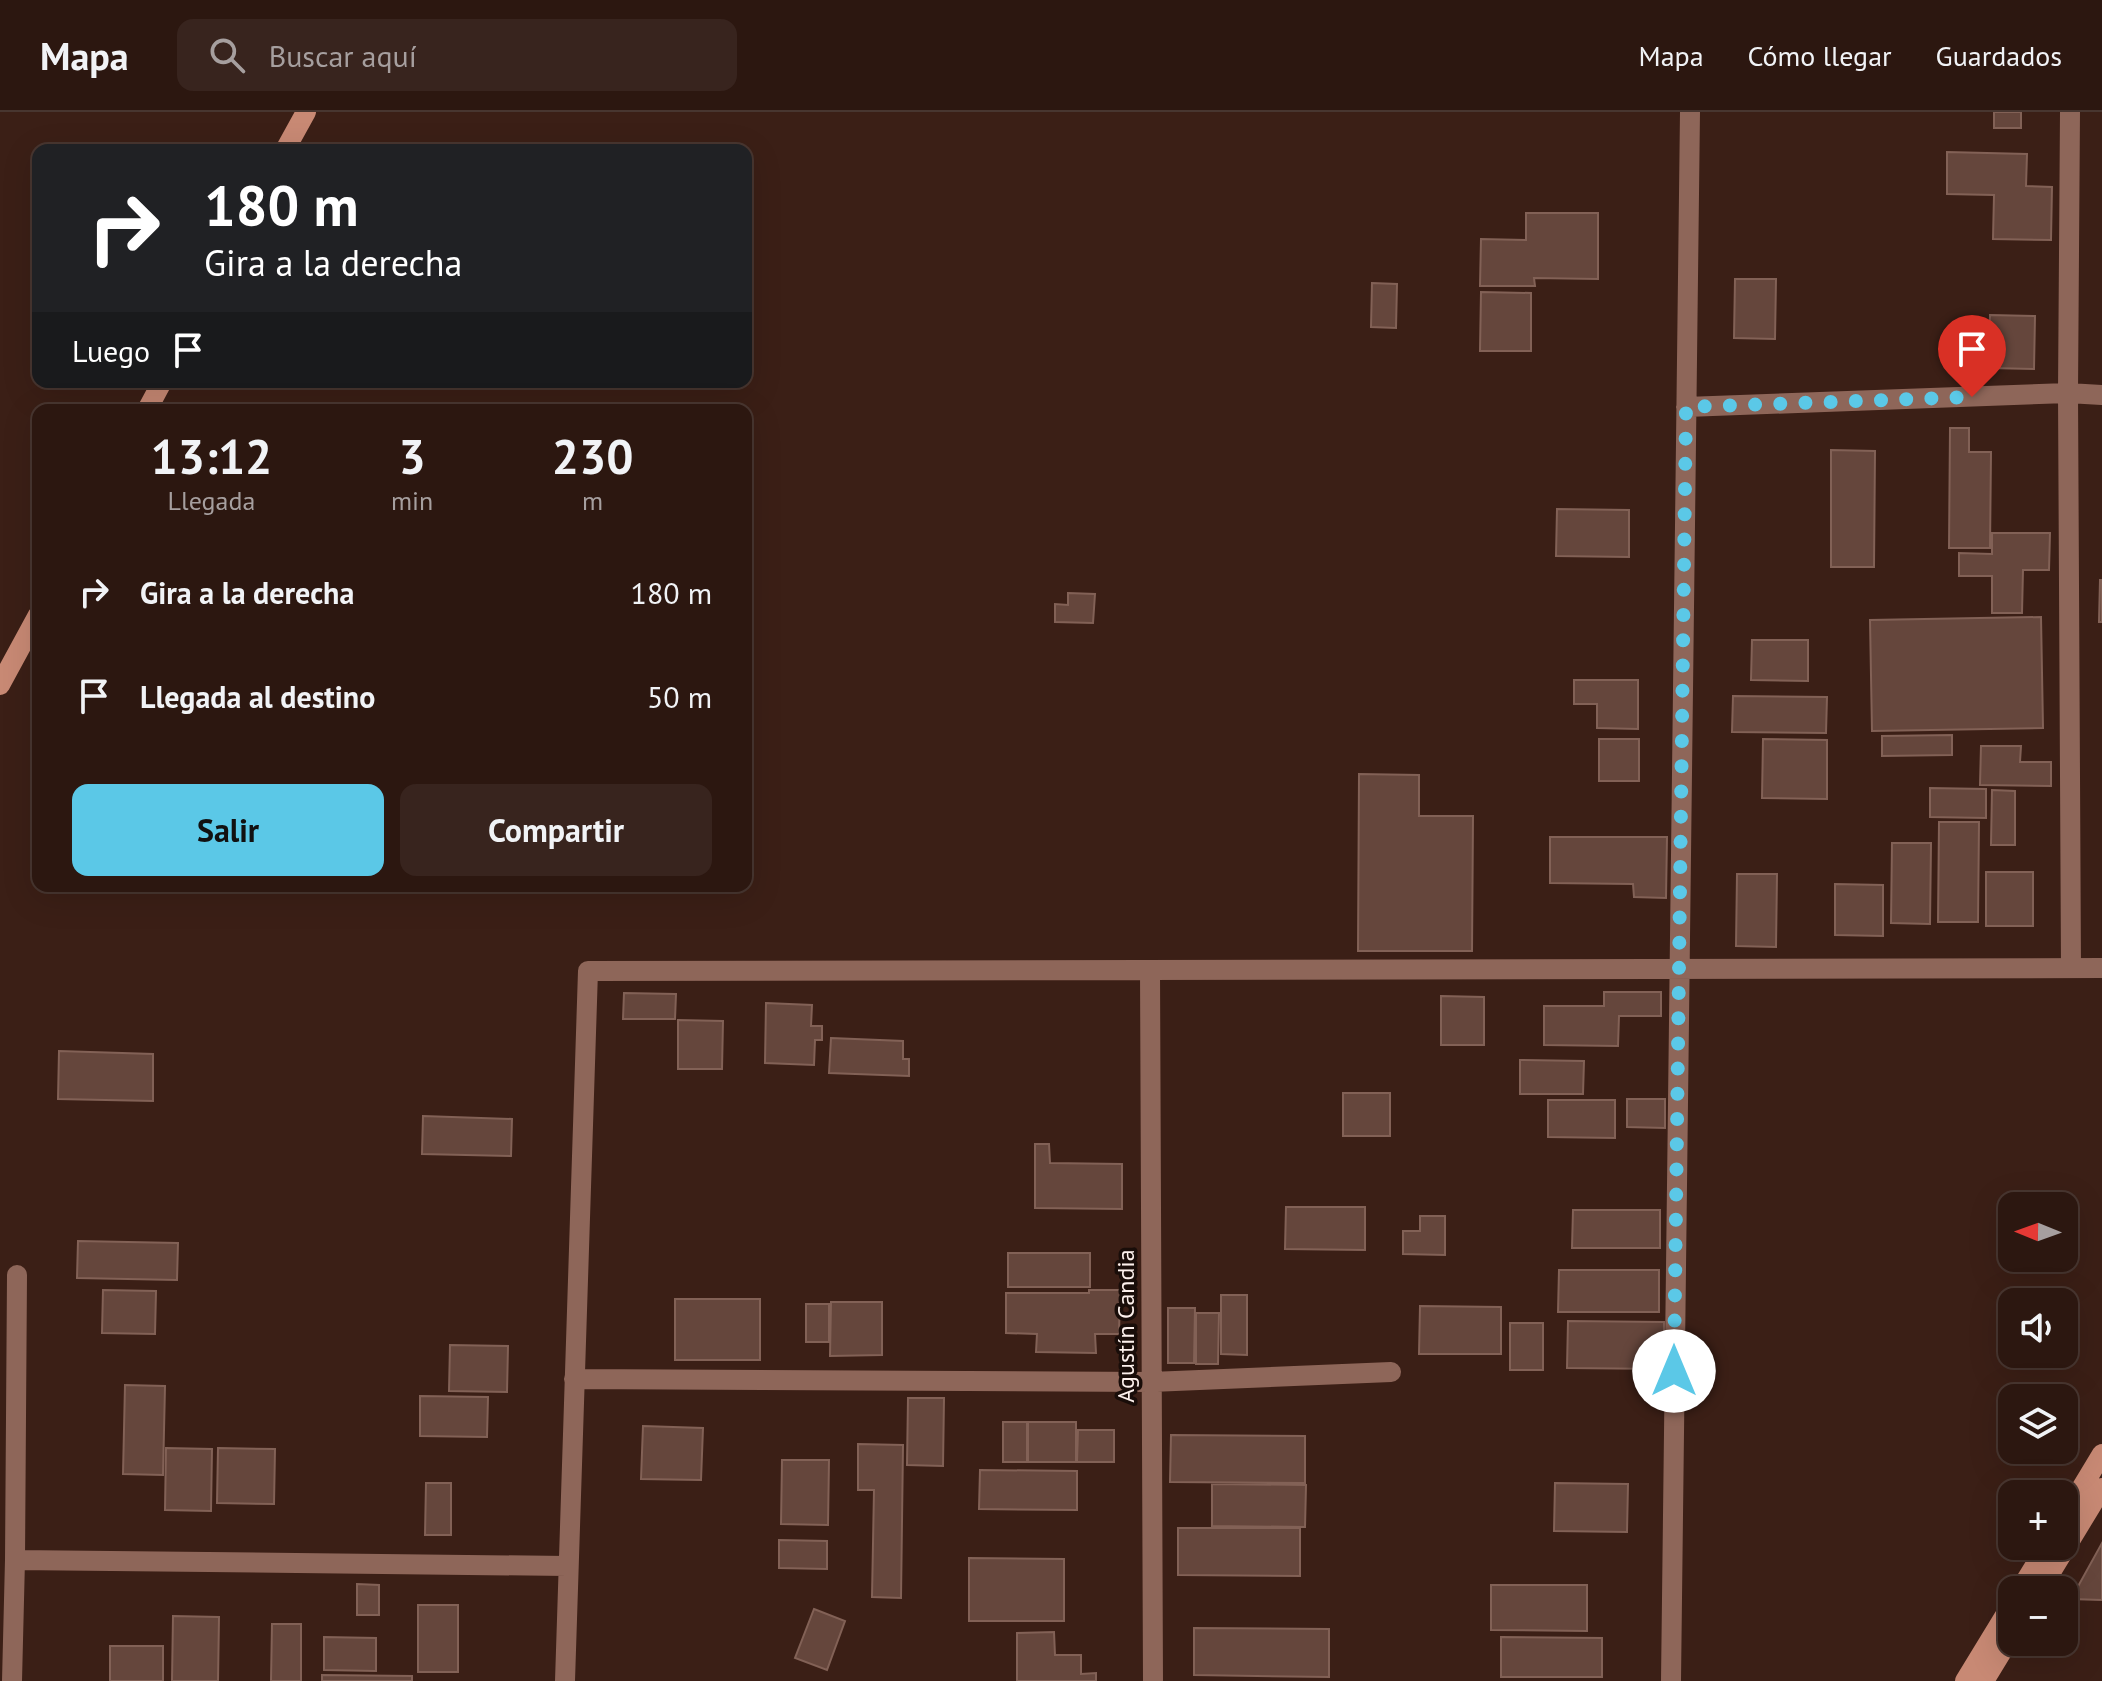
<!DOCTYPE html>
<html lang="es">
<meta charset="utf-8">
<style>
body{margin:0;font-family:"PT Sans",sans-serif;background:#38241e;color:#f1f3f6;height:100vh;display:flex;flex-direction:column;font-size:30px;white-space:nowrap}
*{box-sizing:border-box;margin:0}
p{font-size:26px;color:#a69f9f}
.icon{flex:none;width:44px;height:44px;fill:none;stroke:currentColor;stroke-width:2;stroke-linecap:round;stroke-linejoin:round}
.map{position:relative;flex:1;overflow:hidden}
.drawer{position:absolute;left:32px;top:292px;width:720px;height:488px;display:flex;flex-direction:column;background:#2c1710;border-radius:16px;box-shadow:0 8px 32px #0002,0 0 0 2px #483630}
.drawer>*{flex:none}
.banner{position:absolute;left:32px;top:32px;width:720px;height:244px;border-radius:16px;box-shadow:0 8px 32px #0002,0 0 0 2px #483630;background:#202124;color:#fff;overflow:hidden}
.needle{width:52px;rotate:271deg}
.tools{position:absolute;left:1998px;top:1080px;display:grid;gap:16px}
.tools a{display:grid;place-items:center;width:80px;height:80px;border-radius:16px;background:#2c1710;box-shadow:0 8px 32px #0002,0 0 0 2px #483630;font-size:40px}
.pin{position:absolute;display:grid;place-items:center;width:68px;height:68px;color:#fff;margin:-82px -34px;border-radius:50% 50% 50% 0;rotate:-45deg;box-shadow:0 0 8px #0007}
.pin .icon{rotate:45deg}
.me{position:absolute;width:88px;margin:-44px;rotate:0deg;stroke-linejoin:round;filter:drop-shadow(0 0 6px #0008)}
.turn{display:flex;align-items:center;gap:28px;height:168px;padding:0 40px;font-size:36px}
.turn .icon{width:104px;height:104px;stroke-width:2.5}
.turn b{display:block;font-size:56px;line-height:68px}
.then{display:flex;align-items:center;height:76px;padding:0 40px;background:#0003;gap:16px;font-size:30px}
.eta{display:flex;justify-content:space-evenly;align-items:center;height:136px;text-align:center}
.eta b{font-size:48px;font-weight:800;line-height:56px}
.button{display:flex;gap:16px;margin-top:auto;padding:16px 40px}
.button a{flex:1;height:92px;border-radius:16px;background:#5bc8e7;color:#111;font-size:32px;font-weight:800;line-height:92px;text-align:center}
.button a+a{background:#38241e;color:#f1f3f6}
ul{padding:0;list-style:none}
li{display:flex;align-items:center;gap:24px;height:104px;padding:0 40px}
li div{flex:1}
li b{display:block;font-size:30px}
li em{font-style:normal}
header{display:flex;align-items:center;gap:48px;box-sizing:border-box;height:112px;padding:0 40px;background:#2c1710;border-bottom:2px solid #483630}
header strong{font-size:38px}
nav{display:flex;gap:44px;margin-inline-start:auto;font-size:28px}
.search{width:560px;height:72px;background:#38241e;display:flex;align-items:center;gap:20px;box-sizing:border-box;padding:0 28px;border-radius:16px;color:#a69f9f;font-size:30px}
.map>svg:first-child{display:block}
.building{fill:#65463c;stroke:#826156;stroke-width:2}
.lines{fill:none;stroke-linecap:round;stroke-linejoin:round}
.street{stroke:#8e6659;stroke-width:20}
.secondary{stroke:#c88974;stroke-width:20}
.route{stroke:#5bc8e7;stroke-width:14;stroke-dasharray:0 25.2}
.labels{text-anchor:middle;dominant-baseline:central;stroke-width:7;stroke-linejoin:round;paint-order:stroke}
.street-label{font-size:24px;fill:#fdf1ed;stroke:#190d09}
</style>
<header>
<strong>Mapa</strong>
<div class="search"><svg class="icon" aria-label="search" viewBox="0 0 24 24"><circle cx="10" cy="10" r="6"/><path d="M15 15l6 6"/></svg>Buscar aquí</div>
<nav><a>Mapa</a><a>Cómo llegar</a><a>Guardados</a></nav>
</header>
<div class="map">
<svg width="2102" height="1569" viewBox="0 0 2102 1569">
<rect width="100%" height="100%" fill="#3b1f16"/>
<path class="building" d="M 1994,0 L 2021,0 L 2021,16 L 1994,16 Z
M 1947,40 L 2027,42 L 2026,74 L 2052,75 L 2051,128 L 1993,127 L 1994,83 L 1947,82 Z
M 1526,101 L 1598,101 L 1598,167 L 1534,166 L 1535,174 L 1480,174 L 1481,127 L 1526,128 Z
M 1735,167 L 1776,167 L 1775,227 L 1734,226 Z
M 1372,171 L 1397,172 L 1396,216 L 1371,215 Z
M 1481,180 L 1531,181 L 1531,239 L 1480,239 Z
M 1990,203 L 2035,204 L 2034,257 L 1989,256 Z
M 1950,316 L 1969,316 L 1969,340 L 1991,340 L 1990,436 L 1949,436 Z
M 1831,338 L 1875,339 L 1874,455 L 1831,455 Z
M 1557,397 L 1629,398 L 1629,445 L 1556,444 Z
M 1992,421 L 2050,421 L 2049,458 L 2023,458 L 2022,501 L 1992,501 L 1992,464 L 1959,464 L 1959,441 L 1992,442 Z
M 2100,468 L 2102,468 L 2102,510 L 2099,510 Z
M 1068,481 L 1095,482 L 1093,511 L 1055,510 L 1055,492 L 1068,493 Z
M 2041,505 L 2043,616 L 1872,619 L 1870,508 Z
M 1752,528 L 1808,528 L 1808,569 L 1751,568 Z
M 1574,568 L 1638,568 L 1638,617 L 1597,616 L 1597,592 L 1574,592 Z
M 1733,584 L 1827,585 L 1826,621 L 1732,620 Z
M 1952,623 L 1952,643 L 1882,644 L 1882,624 Z
M 1599,627 L 1639,627 L 1639,669 L 1599,669 Z
M 1763,627 L 1827,628 L 1827,687 L 1762,686 Z
M 1981,634 L 2021,634 L 2020,650 L 2051,650 L 2051,674 L 1980,673 Z
M 1359,662 L 1419,663 L 1419,704 L 1473,704 L 1472,839 L 1358,839 Z
M 1930,676 L 1986,677 L 1986,706 L 1930,705 Z
M 1992,678 L 2015,679 L 2015,733 L 1991,733 Z
M 1939,710 L 1979,710 L 1978,810 L 1938,810 Z
M 1550,725 L 1667,725 L 1666,786 L 1634,785 L 1633,772 L 1550,771 Z
M 1892,731 L 1931,731 L 1930,812 L 1891,811 Z
M 1986,760 L 2033,760 L 2033,814 L 1986,814 Z
M 1737,762 L 1777,762 L 1776,835 L 1736,834 Z
M 1835,772 L 1883,773 L 1883,824 L 1835,823 Z
M 1604,880 L 1661,880 L 1661,904 L 1619,904 L 1618,934 L 1544,933 L 1544,894 L 1604,894 Z
M 624,881 L 676,882 L 675,907 L 623,907 Z
M 1441,884 L 1484,885 L 1484,933 L 1441,933 Z
M 766,891 L 812,893 L 811,914 L 822,914 L 822,928 L 815,928 L 814,953 L 765,951 Z
M 678,908 L 723,909 L 722,957 L 678,957 Z
M 831,926 L 903,929 L 903,947 L 909,947 L 909,964 L 829,961 Z
M 59,939 L 153,942 L 153,989 L 58,987 Z
M 1520,948 L 1584,949 L 1583,982 L 1520,982 Z
M 1343,981 L 1390,981 L 1390,1024 L 1343,1024 Z
M 1627,987 L 1665,987 L 1665,1016 L 1627,1015 Z
M 1548,988 L 1615,988 L 1615,1026 L 1548,1025 Z
M 423,1004 L 512,1007 L 511,1044 L 422,1042 Z
M 1035,1032 L 1049,1032 L 1050,1051 L 1122,1052 L 1122,1097 L 1035,1096 Z
M 1286,1095 L 1365,1095 L 1365,1138 L 1285,1137 Z
M 1573,1098 L 1660,1098 L 1660,1136 L 1572,1136 Z
M 1420,1104 L 1445,1104 L 1445,1143 L 1403,1142 L 1403,1119 L 1420,1119 Z
M 78,1129 L 178,1131 L 177,1168 L 77,1166 Z
M 1008,1141 L 1090,1141 L 1090,1175 L 1008,1175 Z
M 1559,1158 L 1659,1158 L 1659,1200 L 1558,1200 Z
M 103,1178 L 156,1179 L 155,1222 L 102,1221 Z
M 1089,1178 L 1120,1178 L 1119,1222 L 1095,1222 L 1096,1241 L 1036,1240 L 1037,1222 L 1006,1221 L 1006,1181 L 1089,1181 Z
M 1221,1183 L 1247,1183 L 1247,1243 L 1221,1242 Z
M 675,1187 L 760,1187 L 760,1248 L 675,1248 Z
M 831,1190 L 882,1190 L 882,1243 L 830,1244 Z
M 806,1192 L 829,1192 L 829,1230 L 806,1230 Z
M 1420,1194 L 1501,1195 L 1501,1242 L 1419,1242 Z
M 1168,1196 L 1195,1196 L 1194,1251 L 1168,1251 Z
M 1196,1201 L 1219,1201 L 1218,1252 L 1196,1252 Z
M 1568,1209 L 1664,1210 L 1664,1257 L 1567,1256 Z
M 1510,1211 L 1543,1211 L 1543,1258 L 1510,1258 Z
M 450,1233 L 508,1234 L 507,1280 L 449,1279 Z
M 125,1273 L 165,1274 L 163,1363 L 123,1362 Z
M 420,1284 L 488,1285 L 487,1325 L 420,1324 Z
M 908,1286 L 944,1286 L 943,1354 L 907,1353 Z
M 1003,1310 L 1027,1310 L 1027,1350 L 1003,1350 Z
M 1028,1310 L 1076,1310 L 1076,1350 L 1028,1350 Z
M 643,1314 L 703,1316 L 701,1368 L 641,1367 Z
M 1078,1318 L 1114,1318 L 1114,1350 L 1077,1350 Z
M 1171,1323 L 1305,1324 L 1305,1371 L 1170,1370 Z
M 858,1332 L 903,1333 L 901,1486 L 872,1485 L 874,1378 L 858,1378 Z
M 166,1336 L 212,1337 L 211,1399 L 165,1398 Z
M 218,1336 L 275,1337 L 274,1392 L 217,1391 Z
M 782,1348 L 829,1348 L 828,1413 L 781,1412 Z
M 980,1358 L 1077,1359 L 1077,1398 L 979,1397 Z
M 426,1371 L 451,1371 L 451,1423 L 425,1423 Z
M 1555,1371 L 1628,1372 L 1627,1420 L 1554,1419 Z
M 1212,1372 L 1306,1373 L 1305,1415 L 1212,1414 Z
M 1178,1416 L 1300,1416 L 1300,1464 L 1178,1463 Z
M 779,1428 L 827,1429 L 827,1457 L 779,1456 Z
M 2102,1431 L 2102,1488 L 2071,1487 Z
M 969,1446 L 1064,1447 L 1064,1509 L 969,1509 Z
M 357,1472 L 379,1473 L 379,1503 L 357,1503 Z
M 1491,1473 L 1587,1473 L 1587,1519 L 1491,1518 Z
M 418,1493 L 458,1493 L 458,1560 L 418,1560 Z
M 814,1497 L 845,1509 L 827,1558 L 795,1546 Z
M 173,1504 L 219,1505 L 218,1569 L 172,1569 Z
M 272,1512 L 301,1512 L 301,1569 L 271,1569 Z
M 1194,1516 L 1329,1517 L 1329,1565 L 1194,1563 Z
M 1054,1520 L 1055,1543 L 1081,1543 L 1081,1562 L 1096,1561 L 1096,1569 L 1017,1569 L 1017,1521 Z
M 324,1525 L 376,1526 L 376,1559 L 324,1558 Z
M 1501,1525 L 1602,1526 L 1602,1565 L 1501,1565 Z
M 110,1534 L 163,1534 L 163,1569 L 110,1569 Z
M 322,1563 L 412,1564 L 412,1569 L 322,1569 Z"/>
<g class="lines">
<path class="street" d="M 2070,0 L 2068,281 L 2071,855
M 1686,295 L 2068,281 L 2102,283
M 1150,858 L 1153,1569
M 574,1267 L 1151,1270 L 1391,1260
M 15,1448 L 567,1454
M 12,1569 L 15,1448 L 17,1163
M 565,1569 L 588,859 L 2102,856
M 1671,1569 L 1690,0"/>
<path class="secondary" d="M 285,38 L 306,0
M 147,298 L 162,270
M 0,573 L 38,503
M 2064,1405 L 2102,1342
M 2020,1478 L 2047,1434
M 2040,1478 L 2102,1376
M 1965,1569 L 2012,1492
M 1984,1569 L 2012,1523"/>
</g>
<g class="lines">
<path class="route" d="M 1674,1259 L 1686,295 L 1972,285"/>
</g>
<g class="labels">
<g class="street-label">
<text transform="translate(1125 1214) rotate(-90)">Agustín Candia</text>
</g>
</g>
</svg>
<div class="tools">
<a><svg class="needle" viewBox="-14 -14 28 28"><path d="M0-13l5 13h-10z" fill="#e53935"/><path d="M0 13l5-13h-10z" fill="#a69f9f"/></svg></a>
<a><svg class="icon" aria-label="sound" viewBox="0 0 24 24"><path d="M4 9h4l5-4v14l-5-4H4zM17 9q2 3 0 6"/></svg></a>
<a><svg class="icon" aria-label="layers" viewBox="0 0 24 24"><path d="M12 4l9 5-9 5-9-5zM3 14l9 5 9-5"/></svg></a>
<a>+</a>
<a>−</a>
</div>
<div class="pin" style="left:1972px;top:285px;background:#d93025"><svg class="icon" aria-label="arrive" viewBox="0 0 24 24"><path d="M6 21V4h12l-3 4 3 4H6"/></svg></div>
<svg class="me" style="left:1674px;top:1259px" viewBox="-20 -20 40 40"><circle r="19" fill="#fff"/><path d="M0-13L10 11 0 6-10 11z" fill="#5bc8e7"/></svg>
<div class="banner">
<div class="turn"><svg class="icon" aria-label="right" viewBox="0 0 24 24"><path d="M7 20v-9h11M14 6l5 5-5 5"/></svg><div><b>180 m</b>Gira a la derecha</div></div>
<div class="then">Luego<svg class="icon" aria-label="arrive" viewBox="0 0 24 24"><path d="M6 21V4h12l-3 4 3 4H6"/></svg></div>
</div>
<section class="drawer">
<div class="eta">
<div><b>13:12</b><p>Llegada</p></div>
<div><b>3</b><p>min</p></div>
<div><b>230</b><p>m</p></div>
</div>
<ul>
<li><svg class="icon" aria-label="right" viewBox="0 0 24 24"><path d="M7 20v-9h11M14 6l5 5-5 5"/></svg><div><b>Gira a la derecha</b></div><em>180 m</em></li>
<li><svg class="icon" aria-label="arrive" viewBox="0 0 24 24"><path d="M6 21V4h12l-3 4 3 4H6"/></svg><div><b>Llegada al destino</b></div><em>50 m</em></li>
</ul>
<div class="button"><a>Salir</a><a>Compartir</a></div>
</section>
</div>
